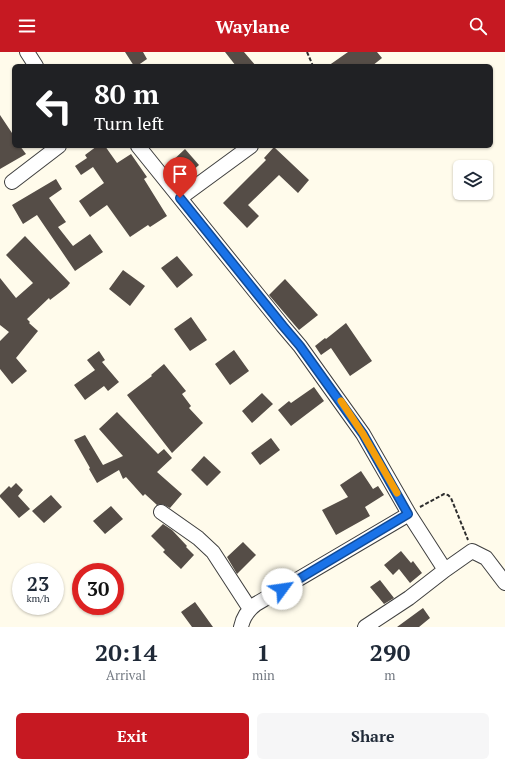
<!DOCTYPE html>
<style>
body{margin:0;font-family:"PT Serif",serif;background:#f6f6f7;color:#1f2937;height:100vh;display:flex;flex-direction:column;font-size:15px;white-space:nowrap}
*{box-sizing:border-box;margin:0}
p{font-size:13px;color:#747a83}
.icon{flex:none;width:22px;height:22px;fill:none;stroke:currentColor;stroke-width:2;stroke-linecap:round;stroke-linejoin:round}
.map{position:relative;height:575px;overflow:hidden}
.side{display:flex;flex-direction:column;background:#fff;flex:1}
.side>*{flex:none}
.top-card{position:absolute;left:12px;top:12px;width:481px;height:84px;border-radius:6px;box-shadow:0 1px 3px #0004;background:#202124;color:#fff;overflow:hidden}
.tools{position:absolute;left:453px;top:108px;display:grid;gap:8px}
.tools a{display:grid;place-items:center;width:40px;height:40px;border-radius:6px;background:#fff;box-shadow:0 1px 3px #0004;font-size:20px}
.speed{position:absolute;left:12px;top:511px;display:flex;gap:8px;font-size:20px;font-weight:700;text-align:center}
.speed>*{display:grid;place-content:center;width:52px;height:52px;border-radius:50%;background:#fff;box-shadow:0 1px 3px #0004;line-height:1}
.speed small{font-size:10px;font-weight:400}
.speed .limit{border:6px solid #d22;background:#fff;color:#111}
.pin{position:absolute;display:grid;place-items:center;width:34px;height:34px;color:#fff;margin:-41px -17px;border-radius:50% 50% 50% 0;rotate:-45deg;box-shadow:0 0 4px #0007}
.pin .icon{rotate:45deg}
.me{position:absolute;width:44px;margin:-22px;rotate:59deg;stroke-linejoin:round;filter:drop-shadow(0 0 3px #0008)}
.turn{display:flex;align-items:center;gap:14px;height:84px;padding:0 16px;font-size:18px}
.turn .icon{width:52px;height:52px;stroke-width:2.5}
.turn b{display:block;font-size:28px;line-height:34px}
.eta{display:flex;justify-content:space-evenly;align-items:center;height:68px;text-align:center}
.eta b{font-size:24px;font-weight:600;line-height:28px}
.cta{display:flex;gap:8px;margin-top:auto;padding:8px 16px}
.cta a{flex:1;height:46px;border-radius:6px;background:#c61922;color:#fff;font-size:16px;font-weight:600;line-height:46px;text-align:center}
.cta a+a{background:#f6f6f7;color:#1f2937}
header{display:flex;justify-content:space-between;align-items:center;height:52px;padding:0 16px;background:#c61922;color:#fff;font-size:18px;font-weight:600}
.map>svg:first-child{display:block}
.building{fill:#554d47}
.lines{fill:none;stroke-linecap:round;stroke-linejoin:round}
.street-casing{stroke:#3f3f3f;stroke-width:16}
.path{stroke:#2e2e2e;stroke-width:2;stroke-dasharray:4 2;stroke-linecap:butt}
.street{stroke:#fff;stroke-width:14}
.route-casing{stroke:#114b97;stroke-width:10}
.route{stroke:#1a73e8;stroke-width:7}
.slow{stroke:#f59e0b;stroke-width:7}
</style>
<header><svg class="icon" aria-label="menu" viewBox="0 0 24 24"><path d="M4 6h16M4 12h16M4 18h16"/></svg>Waylane<svg class="icon" aria-label="search" viewBox="0 0 24 24"><circle cx="10" cy="10" r="6"/><path d="M15 15l6 6"/></svg></header>
<div class="map">
<svg width="505" height="575" viewBox="0 0 505 575">
<rect width="100%" height="100%" fill="#fffbeb"/>
<path class="building" d="M 125,0 L 143,0 L 147,7 L 137,14 L 134,14 Z
M 225,0 L 244,0 L 256,14 L 236,14 Z
M 348,0 L 377,0 L 382,6 L 372,14 L 328,14 Z
M 0,63 L 14,84 L 14,94 L 20,94 L 26,102 L 0,117 Z
M 97,94 L 105,94 L 117,111 L 131,102 L 147,125 L 144,127 L 167,164 L 150,175 L 148,173 L 130,185 L 107,153 L 90,165 L 79,149 L 104,131 L 93,115 L 81,123 L 75,114 L 87,106 L 85,103 Z
M 274,95 L 309,128 L 298,141 L 279,123 L 248,153 L 259,164 L 247,176 L 223,151 L 266,108 L 264,106 Z
M 185,97 L 199,113 L 183,127 L 169,112 Z
M 56,127 L 62,137 L 49,146 L 66,170 L 58,175 L 73,194 L 90,182 L 103,200 L 75,219 L 37,163 L 23,172 L 12,153 Z
M 25,184 L 70,231 L 67,235 L 50,248 L 49,246 L 27,267 L 30,270 L 29,271 L 38,279 L 16,306 L 27,319 L 12,332 L 0,317 L 0,289 L 9,280 L 0,273 L 0,226 L 16,246 L 33,231 L 6,203 Z
M 177,204 L 193,223 L 177,236 L 161,216 Z
M 123,218 L 145,234 L 130,254 L 109,237 Z
M 285,227 L 318,263 L 299,278 L 269,243 Z
M 191,265 L 207,288 L 190,299 L 174,277 Z
M 346,271 L 372,309 L 350,324 L 331,296 L 321,303 L 315,294 L 325,286 L 326,287 Z
M 234,298 L 249,319 L 230,333 L 215,312 Z
M 99,299 L 105,308 L 102,310 L 119,330 L 108,339 L 104,334 L 85,348 L 74,333 L 95,318 L 87,308 Z
M 164,312 L 186,339 L 182,342 L 191,354 L 189,356 L 203,371 L 172,401 L 127,343 L 152,324 L 151,323 Z
M 314,335 L 324,349 L 291,374 L 278,358 L 289,349 L 291,351 Z
M 262,341 L 273,352 L 252,371 L 242,359 Z
M 117,360 L 158,402 L 164,397 L 172,406 L 157,420 L 182,442 L 170,456 L 162,452 L 157,453 L 145,442 L 143,444 L 126,425 L 123,427 L 119,418 L 97,431 L 89,417 L 90,416 L 74,388 L 85,383 L 103,413 L 123,404 L 99,377 Z
M 271,386 L 280,398 L 260,413 L 251,401 Z
M 204,404 L 221,420 L 207,434 L 191,418 Z
M 361,419 L 373,437 L 378,434 L 384,443 L 365,455 L 370,464 L 336,483 L 322,458 L 348,445 L 340,433 Z
M 16,431 L 23,438 L 18,444 L 30,457 L 19,466 L 0,445 L 0,443 L 9,434 L 11,436 Z
M 51,443 L 62,455 L 44,471 L 32,459 Z
M 111,454 L 123,467 L 105,482 L 93,469 Z
M 163,472 L 172,478 L 187,494 L 186,495 L 194,503 L 181,517 L 163,500 L 165,498 L 151,484 Z
M 243,490 L 256,503 L 237,522 L 227,505 Z
M 401,499 L 411,511 L 413,509 L 422,521 L 410,531 L 399,517 L 393,523 L 384,513 Z
M 380,528 L 394,546 L 384,552 L 370,535 Z
M 195,550 L 213,575 L 192,575 L 181,560 Z
M 423,556 L 430,566 L 419,575 L 397,575 Z"/>
<g class="lines">
<g class="street-casing">
<path id="street" d="M 27,0 L 36,14
M 138,94 L 283,274 L 300,294 L 363,382 L 409,462 L 445,518
M 12,130 L 59,94
M 180,146 L 251,94
M 161,460 L 198,486 L 213,500 L 250,557
M 241,575 C 243,565 248,558 256,552 L 409,462
M 365,575 L 409,546 L 445,518 L 472,499 L 486,506 L 505,531"/>
</g>
<path class="path" d="M 307,0 L 313,14
M 420,455 L 444,442 L 448,443 L 451,446 L 468,488"/>
<use href="#street" class="street"/>
</g>
<g class="lines">
<g class="route-casing">
<path id="route" d="M 180,146 L 283,274 L 300,294 L 363,382 L 408,462 L 282,537"/>
</g>
<use href="#route" class="route"/>
<path class="slow" d="M 341,349 L 363,382 L 397,441"/>
</g>
</svg>
<div class="tools">
<a><svg class="icon" aria-label="layers" viewBox="0 0 24 24"><path d="M12 4l9 5-9 5-9-5zM3 14l9 5 9-5"/></svg></a>
</div>
<div class="speed"><div>23<small>km/h</small></div><div class="limit">30</div></div>
<div class="pin" style="left:180px;top:146px;background:#d93025"><svg class="icon" aria-label="arrive" viewBox="0 0 24 24"><path d="M6 21V4h12l-3 4 3 4H6"/></svg></div>
<svg class="me" style="left:282px;top:537px" viewBox="-20 -20 40 40"><circle r="19" fill="#fff"/><path d="M0-13L10 11 0 6-10 11z" fill="#1a73e8"/></svg>
<div class="top-card">
<div class="turn"><svg class="icon" aria-label="left" viewBox="0 0 24 24"><path d="M17 20v-9H6M10 6l-5 5 5 5"/></svg><div><b>80 m</b>Turn left</div></div>
</div>
</div>
<section class="side">
<div class="eta">
<div><b>20:14</b><p>Arrival</p></div>
<div><b>1</b><p>min</p></div>
<div><b>290</b><p>m</p></div>
</div>
<div class="cta"><a>Exit</a><a>Share</a></div>
</section>
